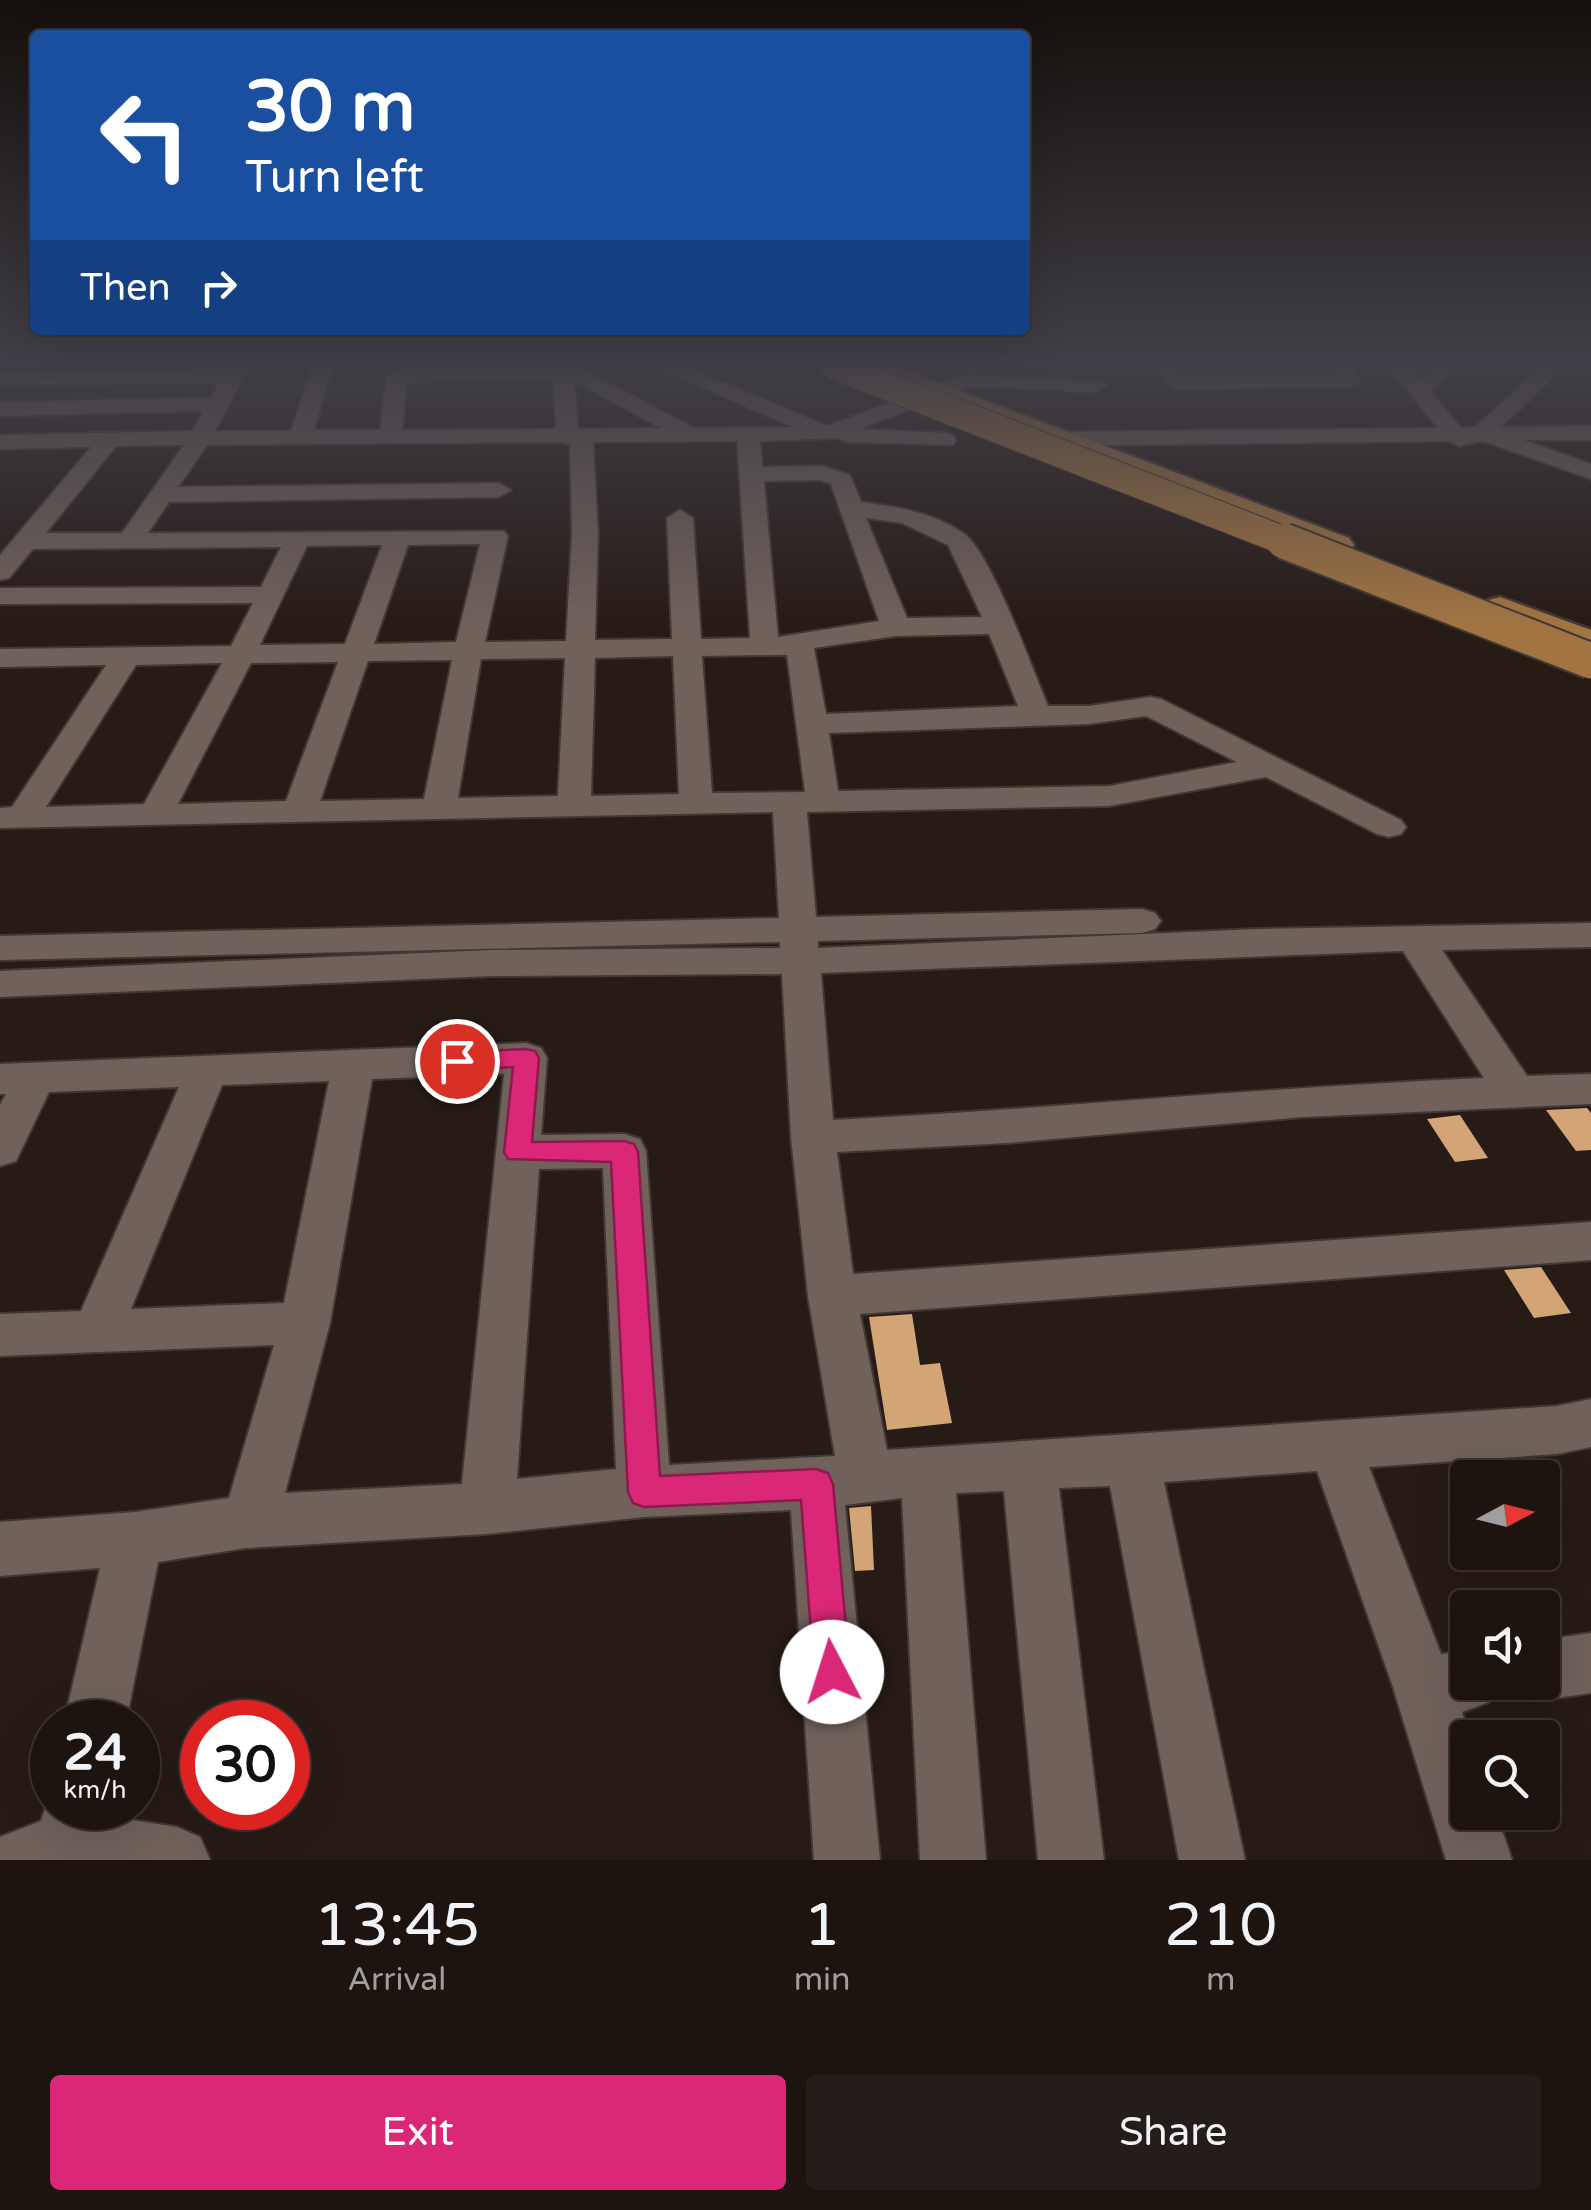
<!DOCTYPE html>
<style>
body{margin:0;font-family:"Varela Round",sans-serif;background:#251d19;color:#f1f3f6;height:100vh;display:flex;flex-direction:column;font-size:38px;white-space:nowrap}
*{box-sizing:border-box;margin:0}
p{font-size:32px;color:#a09e9f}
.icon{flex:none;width:55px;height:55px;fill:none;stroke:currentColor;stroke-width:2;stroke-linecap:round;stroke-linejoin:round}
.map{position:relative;height:1860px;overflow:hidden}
.panel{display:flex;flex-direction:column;background:#1d1410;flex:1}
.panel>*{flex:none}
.guide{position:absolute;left:30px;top:30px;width:1000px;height:305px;border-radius:10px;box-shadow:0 10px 40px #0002,0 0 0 2px #3b3330;background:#1a4fa0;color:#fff;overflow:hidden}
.needle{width:65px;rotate:83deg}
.fabs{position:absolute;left:1450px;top:1460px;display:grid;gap:20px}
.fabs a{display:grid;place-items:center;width:110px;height:110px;border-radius:10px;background:#1d1410;box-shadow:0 10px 40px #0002,0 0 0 2px #3b3330;font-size:50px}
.speed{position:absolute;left:30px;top:1700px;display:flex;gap:20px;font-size:50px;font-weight:700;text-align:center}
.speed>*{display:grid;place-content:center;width:130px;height:130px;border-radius:50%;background:#1d1410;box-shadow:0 10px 40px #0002,0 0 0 2px #3b3330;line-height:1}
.speed small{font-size:25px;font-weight:400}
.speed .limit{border:15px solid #d22;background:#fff;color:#111}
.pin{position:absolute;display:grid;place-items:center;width:85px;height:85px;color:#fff;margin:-42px;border:5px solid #fff;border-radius:50%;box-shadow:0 2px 10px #0007}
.me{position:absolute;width:110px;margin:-55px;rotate:355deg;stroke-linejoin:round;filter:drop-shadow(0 0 8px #0008)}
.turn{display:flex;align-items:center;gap:35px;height:210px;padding:0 50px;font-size:45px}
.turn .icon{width:130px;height:130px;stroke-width:2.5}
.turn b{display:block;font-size:70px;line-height:85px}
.then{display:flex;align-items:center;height:95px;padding:0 50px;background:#0003;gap:20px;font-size:38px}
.eta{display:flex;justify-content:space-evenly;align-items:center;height:170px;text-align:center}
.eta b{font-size:60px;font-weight:600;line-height:70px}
.button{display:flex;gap:20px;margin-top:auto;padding:20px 50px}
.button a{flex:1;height:115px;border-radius:10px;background:#db2777;color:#fff;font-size:40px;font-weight:600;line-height:115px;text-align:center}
.button a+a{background:#251d19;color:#f1f3f6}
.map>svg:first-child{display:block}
.building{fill:#d2a476}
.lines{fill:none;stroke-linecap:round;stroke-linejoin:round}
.minor-casing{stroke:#413834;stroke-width:4}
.major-casing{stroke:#413834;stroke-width:5}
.minor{fill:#70615b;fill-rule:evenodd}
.major{fill:#a17442;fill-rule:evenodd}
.rail-far1-casing{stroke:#908581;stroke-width:8}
.rail-casing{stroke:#908581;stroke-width:9}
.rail-far1{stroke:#0c0705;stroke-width:5;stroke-dasharray:14;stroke-linecap:butt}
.rail{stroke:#0c0705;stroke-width:6;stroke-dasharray:18;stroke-linecap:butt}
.major-bridge-far1-casing{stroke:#413834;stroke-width:30;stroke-linecap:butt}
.major-bridge-casing{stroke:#413834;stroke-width:39;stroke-linecap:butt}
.major-bridge-far1{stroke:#a17442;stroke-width:28}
.major-bridge{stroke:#a17442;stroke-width:35}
.route{fill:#db2777;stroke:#8e194d;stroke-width:2.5}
</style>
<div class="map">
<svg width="1591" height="1860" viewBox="0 0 1591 1860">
<rect width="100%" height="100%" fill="#271b16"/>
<path class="building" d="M 1587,1108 L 1591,1113 L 1591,1150 L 1576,1151 L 1546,1110 Z
M 1460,1115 L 1488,1158 L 1455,1162 L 1427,1119 Z
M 1541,1267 L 1571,1313 L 1534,1318 L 1504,1270 Z
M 912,1314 L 920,1365 L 940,1363 L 952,1423 L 887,1430 L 869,1317 Z
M 871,1506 L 874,1570 L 855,1571 L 849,1508 Z"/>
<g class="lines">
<g class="minor-casing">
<path id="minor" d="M 230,365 L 250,365 L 215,431 L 291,431 L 313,365 L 333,365 L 314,430 L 380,430 L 387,376 L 397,370 L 575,365 L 694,428 L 793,427 L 660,369 L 657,365 L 683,365 L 827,426 L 968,374 L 1104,382 L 1108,386 L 1097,392 L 970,386 L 860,429 L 945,433 L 953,435 L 956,440 L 953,445 L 847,442 L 838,438 L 760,441 L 762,467 L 822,466 L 850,475 L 861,502 C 897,507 932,512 963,533 C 990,550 1033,671 1048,706 L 1089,706 L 1150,697 L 1161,699 L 1401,820 L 1406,827 L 1401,834 L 1389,837 L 1377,834 L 1266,777 L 1109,806 L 807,812 L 816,917 L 1142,909 L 1155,913 L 1161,921 L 1155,929 L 1142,933 L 818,941 L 818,948 L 1259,929 L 1591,923 L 1591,947 L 1442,950 L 1527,1076 L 1591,1074 L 1591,1104 L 1303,1117 L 1007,1143 L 837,1152 L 853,1274 L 1591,1222 L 1591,1260 L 860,1314 L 887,1450 L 1557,1406 L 1591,1399 L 1591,1447 L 1557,1454 L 1369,1467 L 1441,1654 L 1468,1651 L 1468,1682 L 1497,1682 L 1489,1702 L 1462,1712 L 1470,1738 L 1468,1812 L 1496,1812 L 1512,1860 L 1446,1860 L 1393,1687 L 1317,1471 L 1164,1482 L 1245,1860 L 1179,1860 L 1110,1486 L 1059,1488 L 1104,1860 L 1038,1860 L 1004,1491 L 956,1493 L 986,1860 L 920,1860 L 902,1498 L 845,1505 L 880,1860 L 814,1860 L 791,1510 L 644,1517 L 487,1534 L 246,1548 L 158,1562 L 126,1722 L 64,1722 L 100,1568 L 0,1576 L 0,1522 L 135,1512 L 229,1498 L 274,1345 L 0,1356 L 0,1314 L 81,1311 L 179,1087 L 49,1092 L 16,1161 L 0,1166 L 0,1105 L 6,1094 L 0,1094 L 0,1064 L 526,1043 L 541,1048 L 547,1058 L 541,1135 L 624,1134 L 640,1139 L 646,1151 L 669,1465 L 835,1456 L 808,1296 L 791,1137 L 782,974 L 492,976 L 0,997 L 0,971 L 492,950 L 780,948 L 780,942 L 0,960 L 0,936 L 779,918 L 773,812 L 0,828 L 0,808 L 12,807 L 106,665 L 0,667 L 0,649 L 231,646 L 253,603 L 0,604 L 0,588 L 261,587 L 281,547 L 33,549 L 9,578 L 0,580 L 0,555 L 91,447 L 0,449 L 0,435 L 192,431 L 204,411 L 0,416 L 0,402 L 211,398 L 220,382 L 0,385 L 0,373 L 227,370 ZM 553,379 L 556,429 L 402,430 L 407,382 ZM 574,381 L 661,428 L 578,429 ZM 737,441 L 750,638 L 701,639 L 693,518 L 680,510 L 667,518 L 672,639 L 595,640 L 598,533 L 593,442 ZM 560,442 L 570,444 L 572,533 L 566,641 L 485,642 L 508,536 L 504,531 L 148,533 L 169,502 L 499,497 L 511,490 L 499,483 L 178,487 L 207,445 ZM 184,445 L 122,533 L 46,533 L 116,446 ZM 820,480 L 831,484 L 879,621 L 778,637 L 764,481 ZM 866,518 L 902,523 L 948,545 L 982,617 L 907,618 ZM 480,544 L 456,642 L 374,644 L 408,545 ZM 382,545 L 345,644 L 260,645 L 307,546 ZM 989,634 L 1018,706 L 826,714 L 814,648 L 896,636 ZM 772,655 L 787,655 L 805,792 L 712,793 L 702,656 ZM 673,656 L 679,794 L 591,796 L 595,658 ZM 565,658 L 558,796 L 458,798 L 481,659 ZM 452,660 L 424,799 L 320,801 L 368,661 ZM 338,662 L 286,801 L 178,804 L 251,663 ZM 222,663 L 144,804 L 46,807 L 136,665 ZM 1146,716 L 1237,762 L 1109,786 L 838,791 L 829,733 L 1089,724 ZM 1403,951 L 1484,1078 C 1267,1087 1051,1109 833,1120 L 821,973 ZM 504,1074 L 462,1484 L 285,1493 L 330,1323 L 372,1079 ZM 329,1081 L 284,1303 L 131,1309 L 222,1085 ZM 603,1168 L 616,1469 L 517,1479 L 539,1169 Z
M 1157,365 L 1177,365 L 1184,377 L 1336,375 L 1330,365 L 1350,365 L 1361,381 L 1351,387 L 1178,389 L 1171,387 Z
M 1387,365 L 1408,365 L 1420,379 L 1439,365 L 1462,365 L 1430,391 L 1461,428 L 1475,427 L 1544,365 L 1566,365 L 1501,427 L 1591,426 L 1591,440 L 1524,440 L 1591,464 L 1591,479 L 1483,441 L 1459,446 L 1449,441 L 1034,446 L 1023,439 L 1034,432 L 1438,428 Z
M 1591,1633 L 1591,1693 L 1542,1700 L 1521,1691 L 1517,1682 L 1542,1682 L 1542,1640 Z
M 52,1787 L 52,1808 L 108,1808 L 106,1816 L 177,1827 L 200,1837 L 210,1860 L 0,1860 L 0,1837 L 41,1821 Z"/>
</g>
<g class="major-casing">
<path id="major" d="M 858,365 L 891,365 L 1349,538 L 1354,545 L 1349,552 L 1327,552 L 861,370 Z
M 1500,597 L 1591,630 L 1591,652 L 1488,614 L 1483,607 L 1488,600 Z"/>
</g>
<use href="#minor" class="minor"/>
<use href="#major" class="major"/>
<g class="rail-far1-casing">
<path id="rail-far1" d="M 844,365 L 1307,543"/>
</g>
<g class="rail-casing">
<path id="rail" d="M 1300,541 L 1591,653"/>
</g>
<use href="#rail-far1" class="rail-far1"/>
<use href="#rail" class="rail"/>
<g class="major-bridge-far1-casing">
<path id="major-bridge-far1" d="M 834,365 L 1290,543"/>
</g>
<g class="major-bridge-casing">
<path id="major-bridge" d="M 1284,541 L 1591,661"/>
</g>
<use href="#major-bridge-far1" class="major-bridge-far1"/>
<use href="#major-bridge" class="major-bridge"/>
</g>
<linearGradient id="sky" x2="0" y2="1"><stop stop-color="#150f0c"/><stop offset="0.58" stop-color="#413f47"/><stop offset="1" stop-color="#413f47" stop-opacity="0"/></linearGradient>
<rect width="1591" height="625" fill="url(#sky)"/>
<path class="route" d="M 526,1049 L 535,1051 L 539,1058 L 532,1142 L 624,1141 L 634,1144 L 638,1152 L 660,1476 L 816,1469 L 828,1473 L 833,1484 L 850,1672 L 845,1685 L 832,1690 L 819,1685 L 814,1672 L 801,1500 L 644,1507 L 633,1503 L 628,1492 L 611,1162 L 508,1159 L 504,1152 L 513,1067 L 457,1070 L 448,1068 L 444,1061 L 448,1055 L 457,1052 Z"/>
</svg>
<div class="fabs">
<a><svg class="needle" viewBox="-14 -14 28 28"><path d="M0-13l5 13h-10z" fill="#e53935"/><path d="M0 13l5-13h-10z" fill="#a09e9f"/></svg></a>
<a><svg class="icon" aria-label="sound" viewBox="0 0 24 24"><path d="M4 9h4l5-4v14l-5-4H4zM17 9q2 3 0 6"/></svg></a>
<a><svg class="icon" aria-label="search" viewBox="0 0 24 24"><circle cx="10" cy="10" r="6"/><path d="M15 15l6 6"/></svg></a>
</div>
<div class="speed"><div>24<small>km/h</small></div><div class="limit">30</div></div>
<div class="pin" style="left:457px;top:1061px;background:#d93025"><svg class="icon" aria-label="arrive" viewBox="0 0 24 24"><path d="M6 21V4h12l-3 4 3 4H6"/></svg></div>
<svg class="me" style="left:832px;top:1672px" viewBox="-20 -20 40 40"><circle r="19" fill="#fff"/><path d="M0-13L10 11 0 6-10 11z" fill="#db2777"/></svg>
<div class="guide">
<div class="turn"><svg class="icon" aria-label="left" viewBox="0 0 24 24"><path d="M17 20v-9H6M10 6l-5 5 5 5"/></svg><div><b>30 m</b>Turn left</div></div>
<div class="then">Then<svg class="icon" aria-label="right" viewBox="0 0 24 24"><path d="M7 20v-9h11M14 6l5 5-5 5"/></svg></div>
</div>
</div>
<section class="panel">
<div class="eta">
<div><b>13:45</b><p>Arrival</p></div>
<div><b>1</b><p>min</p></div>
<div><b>210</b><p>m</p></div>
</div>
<div class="button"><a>Exit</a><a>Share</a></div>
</section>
